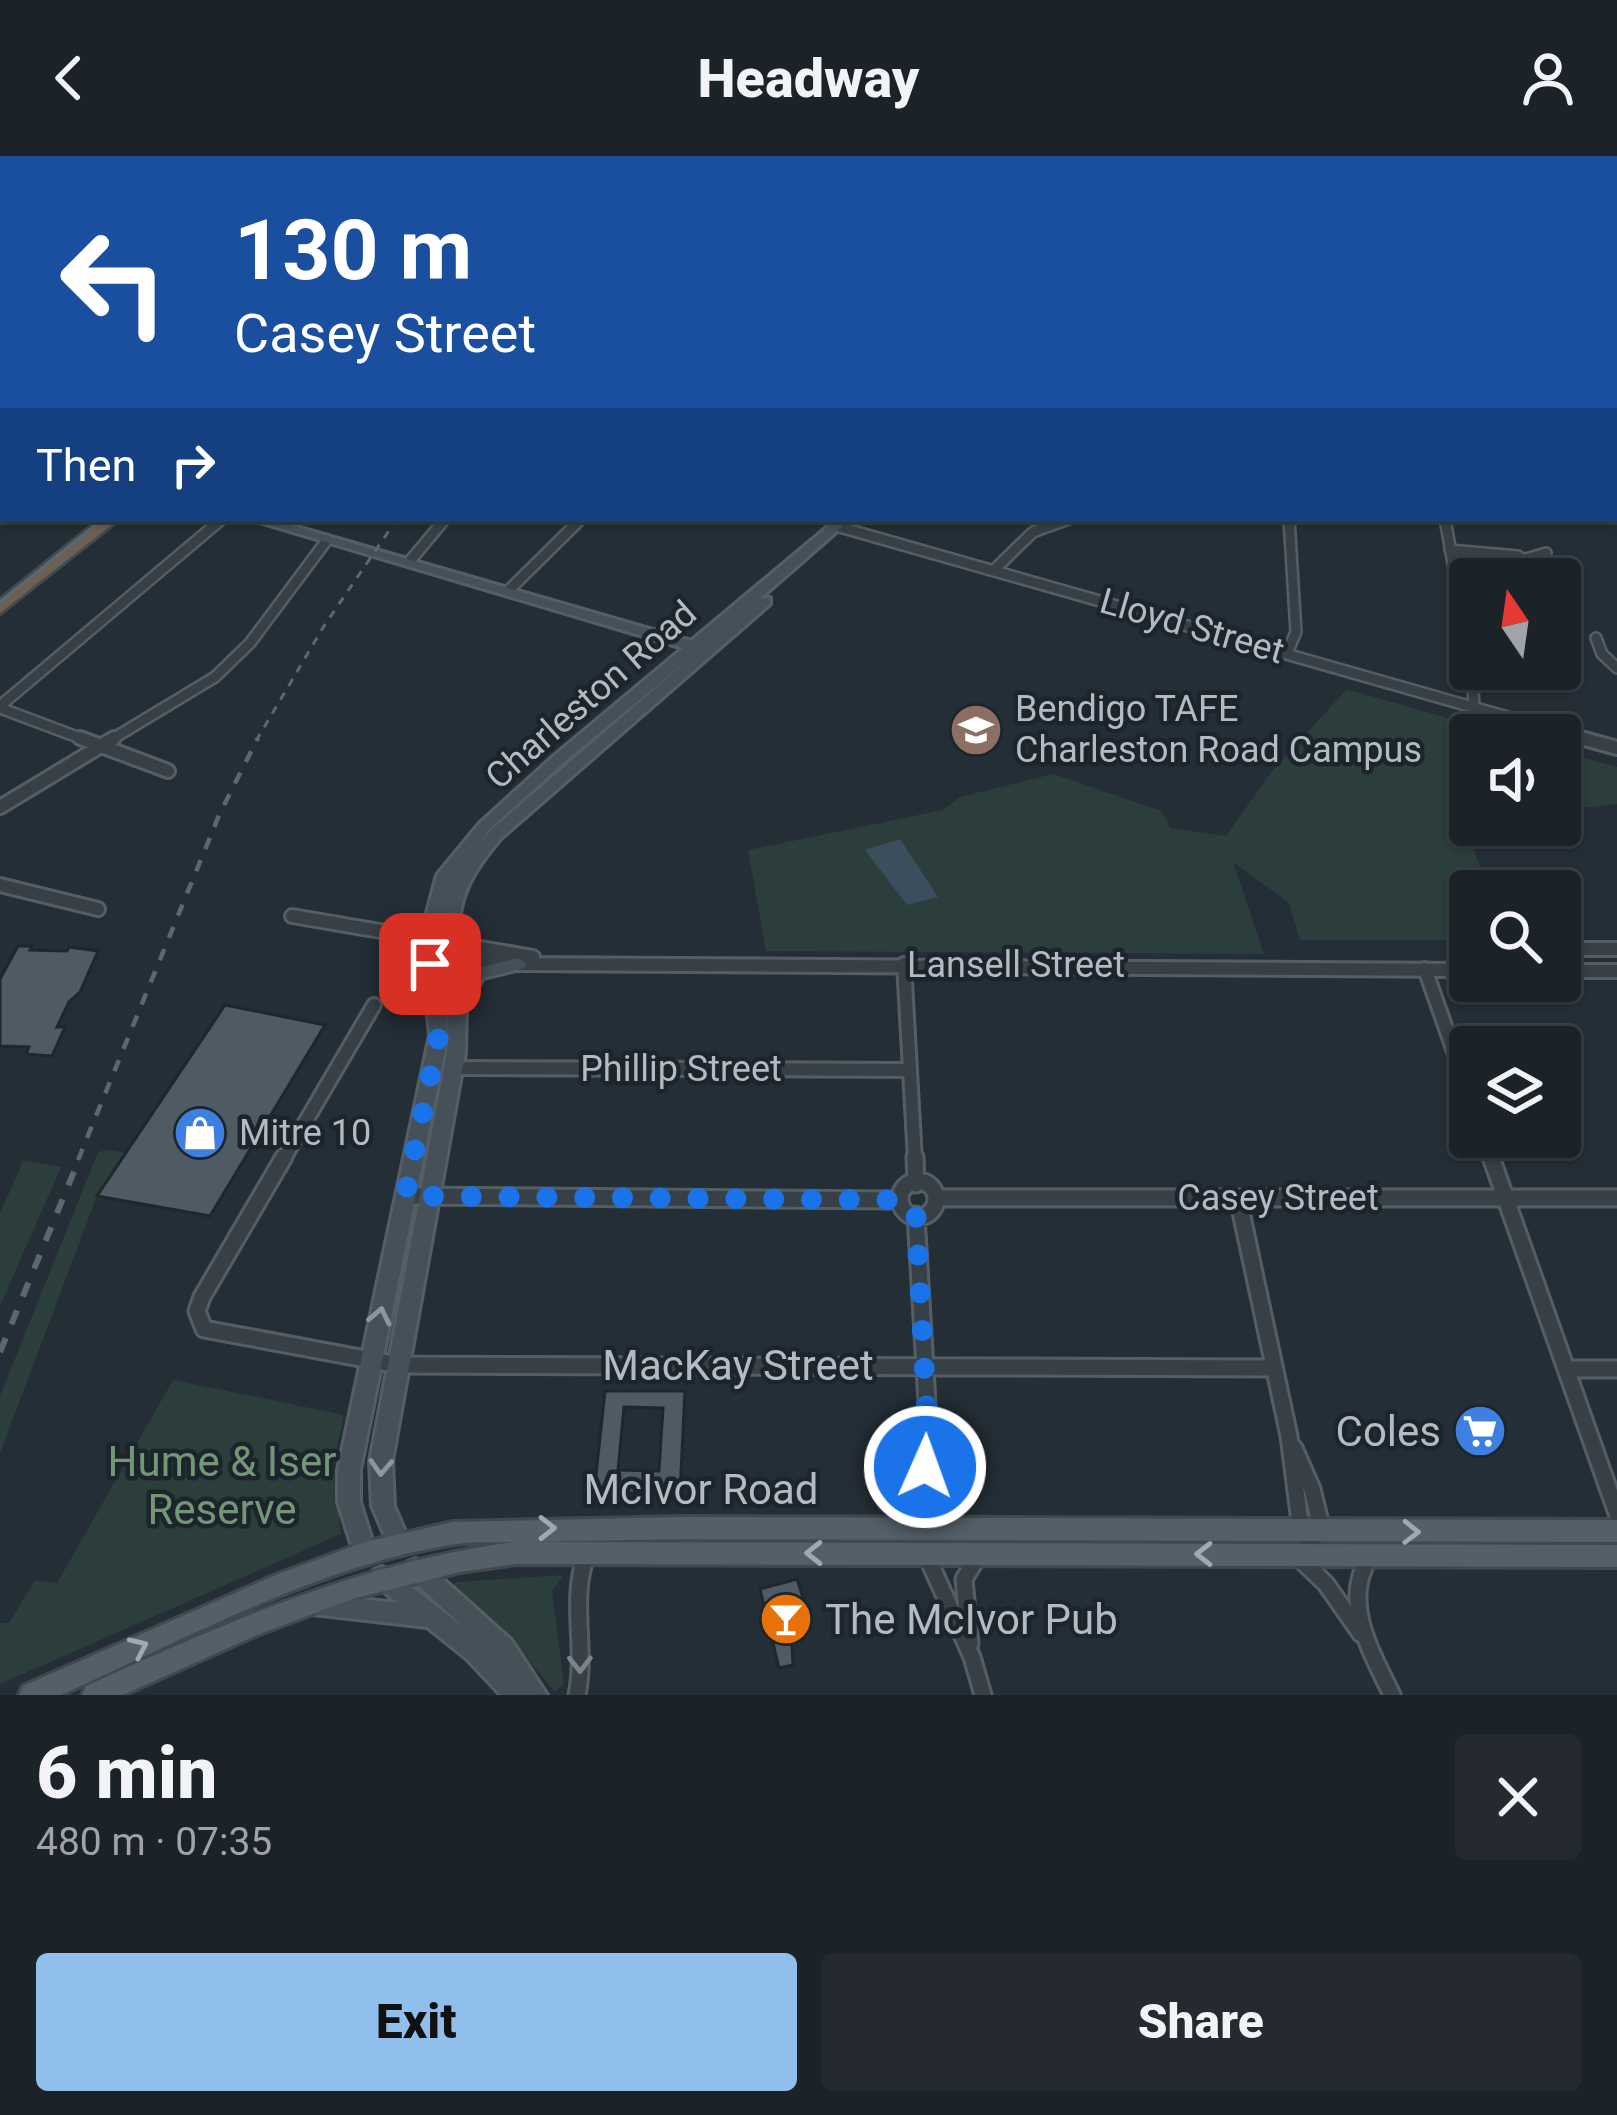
<!DOCTYPE html>
<meta charset="utf-8">
<style>
body{margin:0;font-family:Roboto,sans-serif;background:#242a30;color:#f1f3f6;height:100vh;display:flex;flex-direction:column;font-size:45px;white-space:nowrap}
*{box-sizing:border-box;margin:0}
p{font-size:39px;color:#a0a4a8}
.icon{flex:none;width:66px;height:66px;fill:none;stroke:currentColor;stroke-width:2;stroke-linecap:round;stroke-linejoin:round}
.map{position:relative;height:1539px;overflow:hidden}
.panel{display:flex;flex-direction:column;background:#1b2228;flex:1}
.panel>*{flex:none}
.top-card{position:absolute;left:0px;top:0px;width:1617px;height:366px;box-shadow:0 3px 9px #0004,0 0 0 3px #393f45;background:#1a4fa0;color:#fff;overflow:hidden}
.needle{width:78px;rotate:347deg}
.fabs{position:absolute;left:1449px;top:402px;display:grid;gap:24px}
.fabs a{display:grid;place-items:center;width:132px;height:132px;border-radius:12px;background:#1b2228;box-shadow:0 3px 9px #0004,0 0 0 3px #393f45;font-size:60px}
.pin{position:absolute;display:grid;place-items:center;width:102px;height:102px;color:#fff;margin:-51px;border-radius:24px;box-shadow:0 6px 18px #0006}
.me{position:absolute;width:132px;margin:-66px;rotate:2deg;stroke-linejoin:round;filter:drop-shadow(0 0 9px #0008)}
.turn{display:flex;align-items:center;gap:42px;height:252px;padding:0 36px;font-size:54px}
.turn .icon{width:156px;height:156px;stroke-width:2.5}
.turn b{display:block;font-size:84px;line-height:102px}
.then{display:flex;align-items:center;height:114px;padding:0 36px;background:#0003;gap:24px;font-size:45px}
.round{display:grid;place-items:center;flex:none;width:126px;height:126px;border-radius:12px;background:#242a30}
.overview{display:flex;align-items:center;justify-content:space-between;height:204px;padding:0 36px}
h1{font-size:72px;font-weight:800;line-height:90px}
.button{display:flex;gap:24px;margin-top:auto;padding:24px 36px}
.button a{flex:1;height:138px;border-radius:12px;background:#8fbfea;color:#111;font-size:48px;font-weight:800;line-height:138px;text-align:center}
.button a+a{background:#242a30;color:#f1f3f6}
header{display:flex;justify-content:space-between;align-items:center;height:156px;padding:0 36px;background:#1b2228;font-size:54px;font-weight:800}
.map>svg:first-child{display:block}
.green{fill:#2b3e3b}
.water{fill:#3b4e5d}
.building{fill:#4f5b64;stroke:#1e272d;stroke-width:3;fill-rule:evenodd}
.lines{fill:none;stroke-linecap:round;stroke-linejoin:round}
.street-far2-casing{stroke:#555e64;stroke-width:14}
.street-far1-casing{stroke:#555e64;stroke-width:18}
.street-casing{stroke:#555e64;stroke-width:21}
.secondary-casing{stroke:#555e64;stroke-width:6}
.primary-casing{stroke:#404950;stroke-width:6}
.highway-casing{stroke:#424b51;stroke-width:6}
.street-far2{stroke:#374047;stroke-width:9}
.street-far1{stroke:#374047;stroke-width:12}
.street{stroke:#374047;stroke-width:15}
.secondary{fill:#455059;fill-rule:evenodd}
.primary{fill:#555f67;fill-rule:evenodd}
.highway{fill:#6c6055;fill-rule:evenodd}
.tram{stroke:#5d6770;stroke-width:3}
.rail-far2{stroke:#5d6770;stroke-width:3;stroke-dasharray:8 8;stroke-linecap:butt}
.rail-far1{stroke:#5d6770;stroke-width:4.5;stroke-dasharray:12 12;stroke-linecap:butt}
.rail{stroke:#5d6770;stroke-width:6;stroke-dasharray:15 15;stroke-linecap:butt}
.oneway{stroke:#8c969e}
.oneway2{stroke:#9fa9b1}
.oneway3{stroke:#7b848b}
.route{stroke:#1a73e8;stroke-width:21;stroke-dasharray:0 37.8}
.labels{text-anchor:middle;dominant-baseline:central;stroke-width:9;stroke-linejoin:round;paint-order:stroke}
.street-label{font-size:36px;fill:#b2bbc3;stroke:#1c252b}
.poi-label{font-size:36px;fill:#b2bbc3;stroke:#1c252b;text-anchor:start}
.near-street-label{font-size:42px;fill:#b2bbc3;stroke:#1c252b}
.near-poi-label{font-size:42px;fill:#b2bbc3;stroke:#1c252b;text-anchor:end}
.near-park-label{font-size:42px;fill:#739676;stroke:#1c252b}
</style>
<header><svg class="icon" aria-label="back" viewBox="0 0 24 24"><path d="M15 5l-7 7 7 7"/></svg>Headway<svg class="icon" aria-label="person" viewBox="0 0 24 24"><circle cx="12" cy="8" r="4"/><path d="M4 21q1-7 8-7t8 7"/></svg></header>
<div class="map">
<svg width="1617" height="1539" viewBox="0 0 1617 1539">
<rect width="100%" height="100%" fill="#242e36"/>
<path class="green" d="M 1347,533 L 1506,579 L 1470,579 L 1470,665 L 1451,668 L 1460,690 L 1472,690 L 1490,735 L 1470,735 L 1470,784 L 1300,784 L 1289,747 L 1233,706 L 1264,798 L 766,795 L 748,694 L 943,654 L 960,641 L 1053,618 L 1162,655 L 1170,672 L 1226,680 L 1272,615 Z
M 1560,595 L 1617,611 L 1617,648 L 1560,654 Z
M 108,994 L 126,997 L 97,1040 L 0,1297 L 0,1240 L 98,996 Z
M 23,1005 L 61,1011 L 0,1150 L 0,1058 Z
M 173,1224 L 344,1259 L 333,1310 L 341,1378 L 0,1528 L 0,1467 L 9,1467 L 35,1424 L 57,1427 Z
M 564,1419 L 552,1435 L 564,1528 L 555,1536 L 499,1469 L 451,1431 L 456,1426 Z"/>
<path class="water" d="M 900,683 L 938,741 L 907,749 L 865,694 Z"/>
<path class="building" d="M 18,790 L 32,790 L 30,794 L 67,795 L 69,791 L 98,795 L 80,836 L 69,846 L 57,871 L 65,871 L 52,900 L 26,898 L 29,891 L 0,890 L 0,823 Z
M 225,849 L 325,869 L 210,1060 L 97,1040 Z
M 605,1235 L 685,1235 L 680,1337 L 594,1337 ZM 624,1251 L 663,1252 L 659,1315 L 618,1314 Z
M 797,1423 L 806,1451 L 799,1452 L 802,1483 L 792,1488 L 793,1509 L 779,1512 L 760,1433 Z"/>
<g class="lines">
<g class="street-far2-casing">
<path id="street-far2" d="M 1445,363 L 1470,502
M 836,370 L 1592,585
M 1450,394 L 1518,400 L 1532,411 L 1518,418 L 1453,413
M 1526,403 L 1546,397
M 410,405 L 445,363
M 994,414 L 1033,376 L 1069,363
M 508,435 L 581,363
M 1596,482 L 1602,498 L 1617,512
M 1287,497 L 1296,476 L 1289,363
M 1472,513 L 1474,552
M 0,550 L 222,363
M 0,552 L 88,585
M 109,585 L 215,521 L 250,487 L 327,384"/>
</g>
<g class="street-far1-casing">
<path id="street-far1" d="M 80,582 L 168,615
M 1581,582 L 1617,592
M 0,651 L 114,582
M 0,729 L 98,753
M 292,760 L 533,801
M 428,789 L 470,804 L 518,808 L 1470,814
M 1560,793 L 1617,793
M 904,808 L 915,1004
M 1425,813 L 1470,941
M 1560,815 L 1617,815
M 453,912 L 909,914
M 1484,981 L 1492,1004
M 283,1004 L 374,849"/>
</g>
<g class="street-casing">
<path id="street" d="M 284,1001 L 202,1141 L 197,1155 L 204,1173 L 398,1209 L 1274,1212
M 915,1001 L 916,1028
M 1491,1001 L 1617,1357
M900 1043a18 18 0 1 1 36 0a18 18 0 1 1-36 0Z
M 405,1040 L 897,1044
M 938,1042 L 1617,1042
M 1238,1042 L 1289,1280 L 1301,1374 L 1321,1399
M 916,1059 L 929,1281 L 940,1348 L 956,1372
M 1567,1213 L 1617,1213
M 1294,1292 L 1312,1333 L 1322,1374
M 896,1372 L 919,1347 L 926,1300
M 926,1398 L 972,1501 L 983,1539
M 1298,1401 L 1326,1428 L 1361,1478
M 1369,1402 C 1341,1447 1372,1497 1392,1539
M 970,1488 L 964,1423 L 979,1399
M 577,1539 C 587,1491 569,1444 587,1397"/>
</g>
<g class="secondary-casing">
<path id="secondary" d="M 69,0 L 81,0 L 84,3 L 72,3 Z
M 153,0 L 170,0 L 165,3 L 148,3 Z
M 1612,0 L 1613,3 L 1540,3 L 1544,0 Z
M 3,60 L 3,66 L 0,67 L 0,61 Z
M 1614,144 L 1617,145 L 1617,158 L 1614,157 Z
M 0,275 L 3,276 L 3,284 L 0,283 Z
M 249,363 L 269,363 L 691,485 L 837,363 L 851,363 L 702,493 L 760,442 L 770,442 L 770,448 L 501,682 C 456,735 454,759 463,827 L 471,814 L 518,802 L 526,808 L 524,812 L 483,822 L 466,851 L 465,897 L 392,1305 L 394,1350 L 410,1387 L 407,1394 L 399,1397 L 391,1394 L 372,1350 L 370,1305 L 447,897 C 450,851 441,807 442,761 L 436,783 L 448,879 L 360,1314 L 360,1346 L 376,1397 L 373,1404 L 365,1407 L 357,1404 L 354,1397 L 338,1346 L 338,1314 L 430,879 L 420,783 L 437,719 L 480,667 L 555,599 L 683,492 ZM 700,494 L 489,676 L 469,700 L 490,673 L 565,605 Z
M 416,1403 L 424,1406 L 511,1484 L 547,1539 L 501,1539 L 467,1503 L 427,1471 L 313,1458 L 305,1455 L 301,1448 L 305,1441 L 313,1438 L 398,1447 L 374,1428 L 371,1421 L 374,1414 L 382,1411 L 390,1414 L 468,1475 L 408,1420 L 405,1413 L 408,1406 Z"/>
</g>
<g class="primary-casing">
<path id="primary" d="M 684,1361 L 1617,1364 L 1617,1386 L 684,1383 L 526,1386 L 1617,1389 L 1617,1411 L 516,1408 L 460,1416 L 352,1443 L 257,1479 L 123,1539 L 82,1539 L 86,1530 C 228,1466 358,1407 514,1386 C 493,1387 470,1385 449,1389 C 317,1411 183,1484 61,1539 L 19,1539 L 23,1530 L 278,1418 L 365,1386 L 453,1366 Z"/>
</g>
<g class="highway-casing">
<path id="highway" d="M 566,0 L 563,3 L 550,3 L 553,0 Z
M 101,363 L 119,363 L 0,457 L 0,444 Z"/>
</g>
<use href="#street-far2" class="street-far2"/>
<use href="#street-far1" class="street-far1"/>
<use href="#street" class="street"/>
<use href="#secondary" class="secondary"/>
<use href="#primary" class="primary"/>
<use href="#highway" class="highway"/>
<path class="tram" d="M 73,0 L 80,3
M 0,446 L 103,363"/>
<path class="rail-far2" d="M 256,585 L 324,470 L 397,363"/>
<path class="rail-far1" d="M 78,1004 L 220,657 L 258,582"/>
<path class="rail" d="M 0,1196 L 80,1001"/>
</g>
<defs><path id="oneway-chevron" d="M-2-3.5L2.5 0L-2 3.5" fill="none" stroke-width="1.6" stroke-linecap="round" stroke-linejoin="round" transform="scale(3)"/></defs>
<g class="oneway">
<use href="#oneway-chevron" transform="translate(380 1160) rotate(-78)"/>
<use href="#oneway-chevron" transform="translate(381 1311) rotate(93)"/>
</g>
<g class="oneway2">
<use href="#oneway-chevron" transform="translate(547 1372)"/>
<use href="#oneway-chevron" transform="translate(1411 1376) rotate(1)"/>
<use href="#oneway-chevron" transform="translate(814 1397) rotate(-180)"/>
<use href="#oneway-chevron" transform="translate(1204 1398) rotate(-180)"/>
<use href="#oneway-chevron" transform="translate(139 1491) rotate(-24)"/>
</g>
<use class="oneway3" href="#oneway-chevron" transform="translate(580 1508) rotate(89)"/>
<g class="lines">
<path class="route" d="M 430,808 L 439,879 L 405,1040 L 897,1044 L 903,1054 L 916,1059 L 928,1281 L 925,1311"/>
</g>
<defs>
<g id="university-disc" transform="scale(2.7)"><circle r="9.5" fill="#8d6e63" stroke="#1c252b"/><path d="M0-5L7-2L0 1L-7-2ZM-4 1L0 2.5L4 1V4Q0 6-4 4Z" fill="#fff"/></g>
<g id="shop-disc" transform="scale(2.7)"><circle r="9.5" fill="#3f7fe0" stroke="#1c252b"/><path d="M-5-2.5h2.3a2.7 3.5 0 0 1 5.4 0H5L5.5 6h-11ZM-1.5-2.5h3a1.5 2.3 0 0 0-3 0Z" fill="#fff"/></g>
<g id="supermarket-disc" transform="scale(2.7)"><circle r="9.5" fill="#3f7fe0" stroke="#1c252b"/><path d="M-6-5.5h2.5l.6 2H6L4.5 2H-2.5L-4.4-4H-6ZM-1.5 3.2a1.3 1.3 0 1 0 .1 0ZM3 3.2a1.3 1.3 0 1 0 .1 0Z" fill="#fff"/></g>
<g id="bar-disc" transform="scale(2.7)"><circle r="9.5" fill="#e8710a" stroke="#1c252b"/><path d="M-6-5H6L.8 .8V4.5H3.5V6h-7V4.5H-.8V.8Z" fill="#fff"/></g>
</defs>
<g fill-rule="evenodd">
<use href="#university-disc" x="976" y="574"/>
<use href="#shop-disc" x="200" y="977"/>
<use href="#supermarket-disc" x="1480" y="1275"/>
<use href="#bar-disc" x="786" y="1463"/>
</g>
<g class="labels">
<g class="street-label">
<text transform="translate(1192 470) rotate(16)">Lloyd Street</text>
<text transform="translate(591 539) rotate(-41)">Charleston Road</text>
<text x="1016" y="809">Lansell Street</text>
<text x="681" y="913">Phillip Street</text>
<text x="1278" y="1042">Casey Street</text>
</g>
<g class="poi-label">
<text x="1015" y="553">Bendigo TAFE<tspan x="1015" dy="41">Charleston Road Campus</tspan></text>
<text x="239" y="977">Mitre 10</text>
</g>
<g class="near-street-label">
<text x="738" y="1209">MacKay Street</text>
<text x="701" y="1333">McIvor Road</text>
</g>
<g class="near-poi-label">
<text x="1441" y="1275">Coles</text>
<text x="825" y="1463" text-anchor="start">The McIvor Pub</text>
</g>
<g class="near-park-label">
<text x="222" y="1305">Hume &amp; Iser<tspan x="222" dy="48">Reserve</tspan></text>
</g>
</g>
</svg>
<div class="fabs">
<a><svg class="needle" viewBox="-14 -14 28 28"><path d="M0-13l5 13h-10z" fill="#e53935"/><path d="M0 13l5-13h-10z" fill="#a0a4a8"/></svg></a>
<a><svg class="icon" aria-label="sound" viewBox="0 0 24 24"><path d="M4 9h4l5-4v14l-5-4H4zM17 9q2 3 0 6"/></svg></a>
<a><svg class="icon" aria-label="search" viewBox="0 0 24 24"><circle cx="10" cy="10" r="6"/><path d="M15 15l6 6"/></svg></a>
<a><svg class="icon" aria-label="layers" viewBox="0 0 24 24"><path d="M12 4l9 5-9 5-9-5zM3 14l9 5 9-5"/></svg></a>
</div>
<div class="pin" style="left:430px;top:808px;background:#d93025"><svg class="icon" aria-label="arrive" viewBox="0 0 24 24"><path d="M6 21V4h12l-3 4 3 4H6"/></svg></div>
<svg class="me" style="left:925px;top:1311px" viewBox="-20 -20 40 40"><circle r="17" fill="#1a73e8" stroke="#fff" stroke-width="3"/><path d="M0-11L8 9 0 5-8 9z" fill="#fff"/></svg>
<div class="top-card">
<div class="turn"><svg class="icon" aria-label="left" viewBox="0 0 24 24"><path d="M17 20v-9H6M10 6l-5 5 5 5"/></svg><div><b>130 m</b>Casey Street</div></div>
<div class="then">Then<svg class="icon" aria-label="right" viewBox="0 0 24 24"><path d="M7 20v-9h11M14 6l5 5-5 5"/></svg></div>
</div>
</div>
<section class="panel">
<div class="overview"><div><h1>6 min</h1><p>480 m · 07:35</p></div><a class="round"><svg class="icon" aria-label="close" viewBox="0 0 24 24"><path d="M6 6l12 12M18 6L6 18"/></svg></a></div>
<div class="button"><a>Exit</a><a>Share</a></div>
</section>
